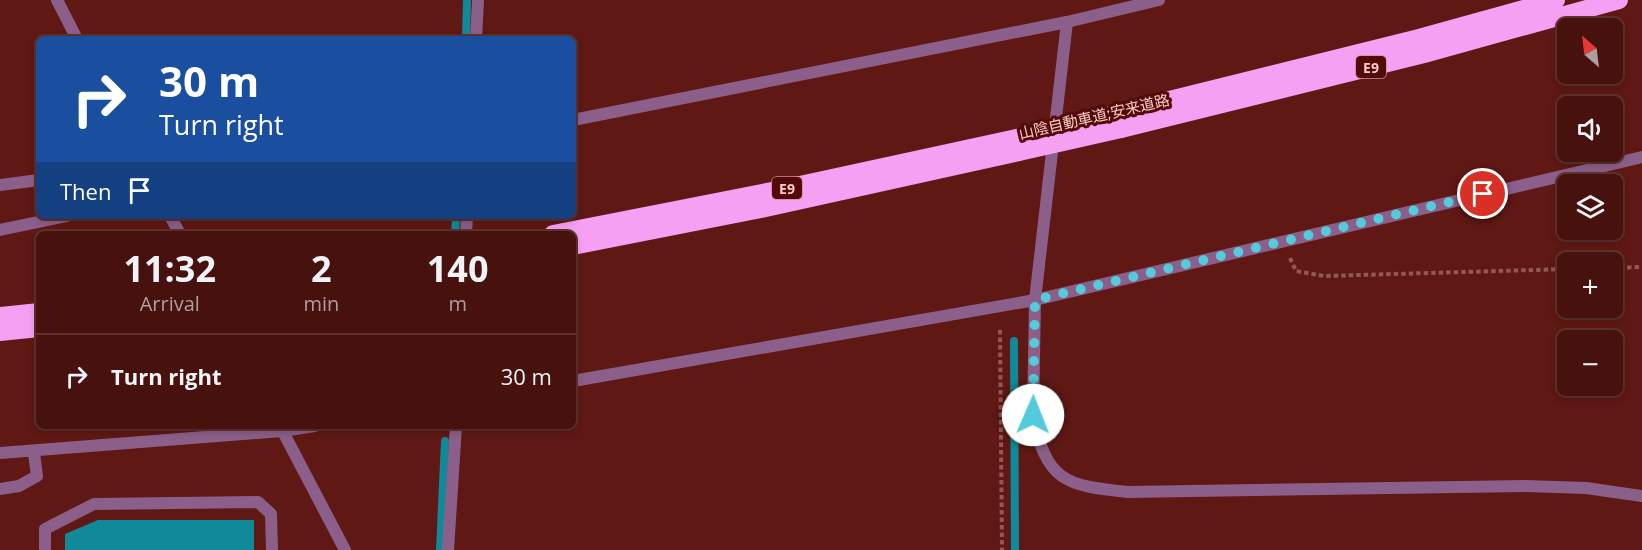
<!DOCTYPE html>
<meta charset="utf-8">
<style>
body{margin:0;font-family:"Open Sans","Noto Sans JP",sans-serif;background:#4e1b17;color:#f1f3f6;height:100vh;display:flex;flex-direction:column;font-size:22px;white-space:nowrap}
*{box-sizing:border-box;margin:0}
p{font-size:20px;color:#b09e9e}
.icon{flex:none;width:33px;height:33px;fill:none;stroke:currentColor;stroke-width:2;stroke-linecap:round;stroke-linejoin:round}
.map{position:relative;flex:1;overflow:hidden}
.panel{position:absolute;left:36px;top:231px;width:540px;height:198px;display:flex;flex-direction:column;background:#47120e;border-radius:9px;box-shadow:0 3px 9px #0003,0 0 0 2px #5f322e}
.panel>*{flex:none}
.hud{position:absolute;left:36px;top:36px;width:540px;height:183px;border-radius:9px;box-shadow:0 3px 9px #0003,0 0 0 2px #5f322e;background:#1a4fa0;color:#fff;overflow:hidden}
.needle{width:39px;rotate:332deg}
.buttons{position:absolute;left:1557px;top:18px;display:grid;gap:12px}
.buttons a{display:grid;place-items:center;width:66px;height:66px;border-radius:9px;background:#47120e;box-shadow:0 3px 9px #0003,0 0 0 2px #5f322e;font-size:30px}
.pin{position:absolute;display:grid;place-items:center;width:51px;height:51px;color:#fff;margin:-26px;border:3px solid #fff;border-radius:50%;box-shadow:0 2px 6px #0007}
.me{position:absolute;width:66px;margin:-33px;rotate:1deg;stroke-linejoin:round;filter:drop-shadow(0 0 4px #0008)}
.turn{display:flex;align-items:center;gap:21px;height:126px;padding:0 24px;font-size:27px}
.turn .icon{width:78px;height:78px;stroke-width:2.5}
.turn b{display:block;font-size:42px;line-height:51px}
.then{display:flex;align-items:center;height:57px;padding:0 24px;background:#0003;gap:12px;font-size:22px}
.eta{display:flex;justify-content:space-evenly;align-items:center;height:102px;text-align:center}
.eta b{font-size:36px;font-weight:700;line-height:42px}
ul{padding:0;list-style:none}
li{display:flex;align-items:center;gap:18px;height:84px;padding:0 24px;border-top:2px solid #5f322e}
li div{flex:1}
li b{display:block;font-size:22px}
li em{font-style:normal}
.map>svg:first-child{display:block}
.water{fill:#108a99}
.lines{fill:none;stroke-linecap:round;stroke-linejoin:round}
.stream{stroke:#108a99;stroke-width:8}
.path{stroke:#955752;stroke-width:4;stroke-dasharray:4.5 3;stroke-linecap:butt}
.service{stroke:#8b5f89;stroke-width:12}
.minor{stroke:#8b5f89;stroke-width:12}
.tertiary{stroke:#8b5f89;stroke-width:12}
.motorway{stroke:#f5a0f2;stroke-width:18}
.motorway-bridge{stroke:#f5a0f2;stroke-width:18}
.route{stroke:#53cbdb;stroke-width:10;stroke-dasharray:0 18}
.labels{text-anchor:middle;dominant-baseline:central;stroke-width:6;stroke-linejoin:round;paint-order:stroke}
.shield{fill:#530a08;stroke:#c7928d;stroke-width:1.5}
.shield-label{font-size:14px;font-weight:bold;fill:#f9ccc6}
.street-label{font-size:15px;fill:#f9ccc6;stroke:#530a08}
</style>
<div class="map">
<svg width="1642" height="550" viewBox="0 0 1642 550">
<rect width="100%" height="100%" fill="#5f1813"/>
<path class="water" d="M 98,520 L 254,520 L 254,550 L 65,550 L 65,534 Z"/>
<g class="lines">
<path class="stream" d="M 466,39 L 467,0
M 455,234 L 456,216
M 1014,341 L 1015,550
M 440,550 L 445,441"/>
<path class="path" d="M 1290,258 L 1296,271 L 1324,276 L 1568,269
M 1612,268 L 1642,267
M 1000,330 L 1002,550"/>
<path class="service" d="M 45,550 L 45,529 L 94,504 L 258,502 L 271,514 L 272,550"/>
<path class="minor" d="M 476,39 L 478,0
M 573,120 L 1067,22 L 1159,0
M 0,185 L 39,180
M 0,230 L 67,216
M 466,234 L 467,216
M 1035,300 L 1033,415 C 1046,481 1065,486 1128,492 L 1526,486 L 1586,488 L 1642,496
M 573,381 L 1035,300 L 1642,157
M 0,453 L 282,431 L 315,426
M 0,489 L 19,486 L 37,476 L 34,453
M 448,550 L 456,426"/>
<path class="tertiary" d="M 57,0 L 77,39
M 170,216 L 180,234
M 1035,300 L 1067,22
M 280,426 L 345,550"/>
<path class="motorway" d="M 1117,113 L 1419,38 L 1556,0
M 1121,129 L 1424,54 L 1619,0
M 553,234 L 772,191 L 1021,137
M 573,246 L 756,210 L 1019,152
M 0,316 L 39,312
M 0,332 L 39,328"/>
<path class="motorway-bridge" d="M 1021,137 L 1117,113
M 1019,152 L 1121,129"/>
</g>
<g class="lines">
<path class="route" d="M 1033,415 L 1035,300 L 1483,194"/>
</g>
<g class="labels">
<g class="shield">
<rect x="1356" y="56" width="30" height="22" rx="4.5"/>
<rect x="772" y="177" width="30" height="22" rx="4.5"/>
</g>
<g class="shield-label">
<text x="1371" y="67">E9</text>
<text x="787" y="188">E9</text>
</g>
<g class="street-label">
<text transform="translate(1094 116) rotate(-13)">山陰自動車道;安来道路</text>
</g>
</g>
</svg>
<div class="buttons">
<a><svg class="needle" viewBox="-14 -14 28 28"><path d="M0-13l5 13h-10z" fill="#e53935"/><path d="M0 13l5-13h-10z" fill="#b09e9e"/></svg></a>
<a><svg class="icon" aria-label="sound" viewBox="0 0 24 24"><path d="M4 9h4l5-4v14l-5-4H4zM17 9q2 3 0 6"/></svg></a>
<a><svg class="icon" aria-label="layers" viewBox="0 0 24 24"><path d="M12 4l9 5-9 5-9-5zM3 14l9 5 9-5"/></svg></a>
<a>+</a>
<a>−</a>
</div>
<div class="pin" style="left:1483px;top:194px;background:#d93025"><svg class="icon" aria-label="arrive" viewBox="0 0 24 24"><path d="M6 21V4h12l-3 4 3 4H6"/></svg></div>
<svg class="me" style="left:1033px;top:415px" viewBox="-20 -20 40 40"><circle r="19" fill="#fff"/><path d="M0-13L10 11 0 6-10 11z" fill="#53cbdb"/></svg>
<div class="hud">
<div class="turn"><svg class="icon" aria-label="right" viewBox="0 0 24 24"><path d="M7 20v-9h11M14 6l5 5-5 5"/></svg><div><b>30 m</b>Turn right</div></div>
<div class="then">Then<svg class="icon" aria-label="arrive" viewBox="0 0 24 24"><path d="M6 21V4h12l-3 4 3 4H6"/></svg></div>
</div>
<section class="panel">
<div class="eta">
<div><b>11:32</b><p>Arrival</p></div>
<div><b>2</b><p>min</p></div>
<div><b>140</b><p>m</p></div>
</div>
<ul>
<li><svg class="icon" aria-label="right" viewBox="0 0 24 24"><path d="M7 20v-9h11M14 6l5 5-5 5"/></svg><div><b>Turn right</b></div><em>30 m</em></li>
</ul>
</section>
</div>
